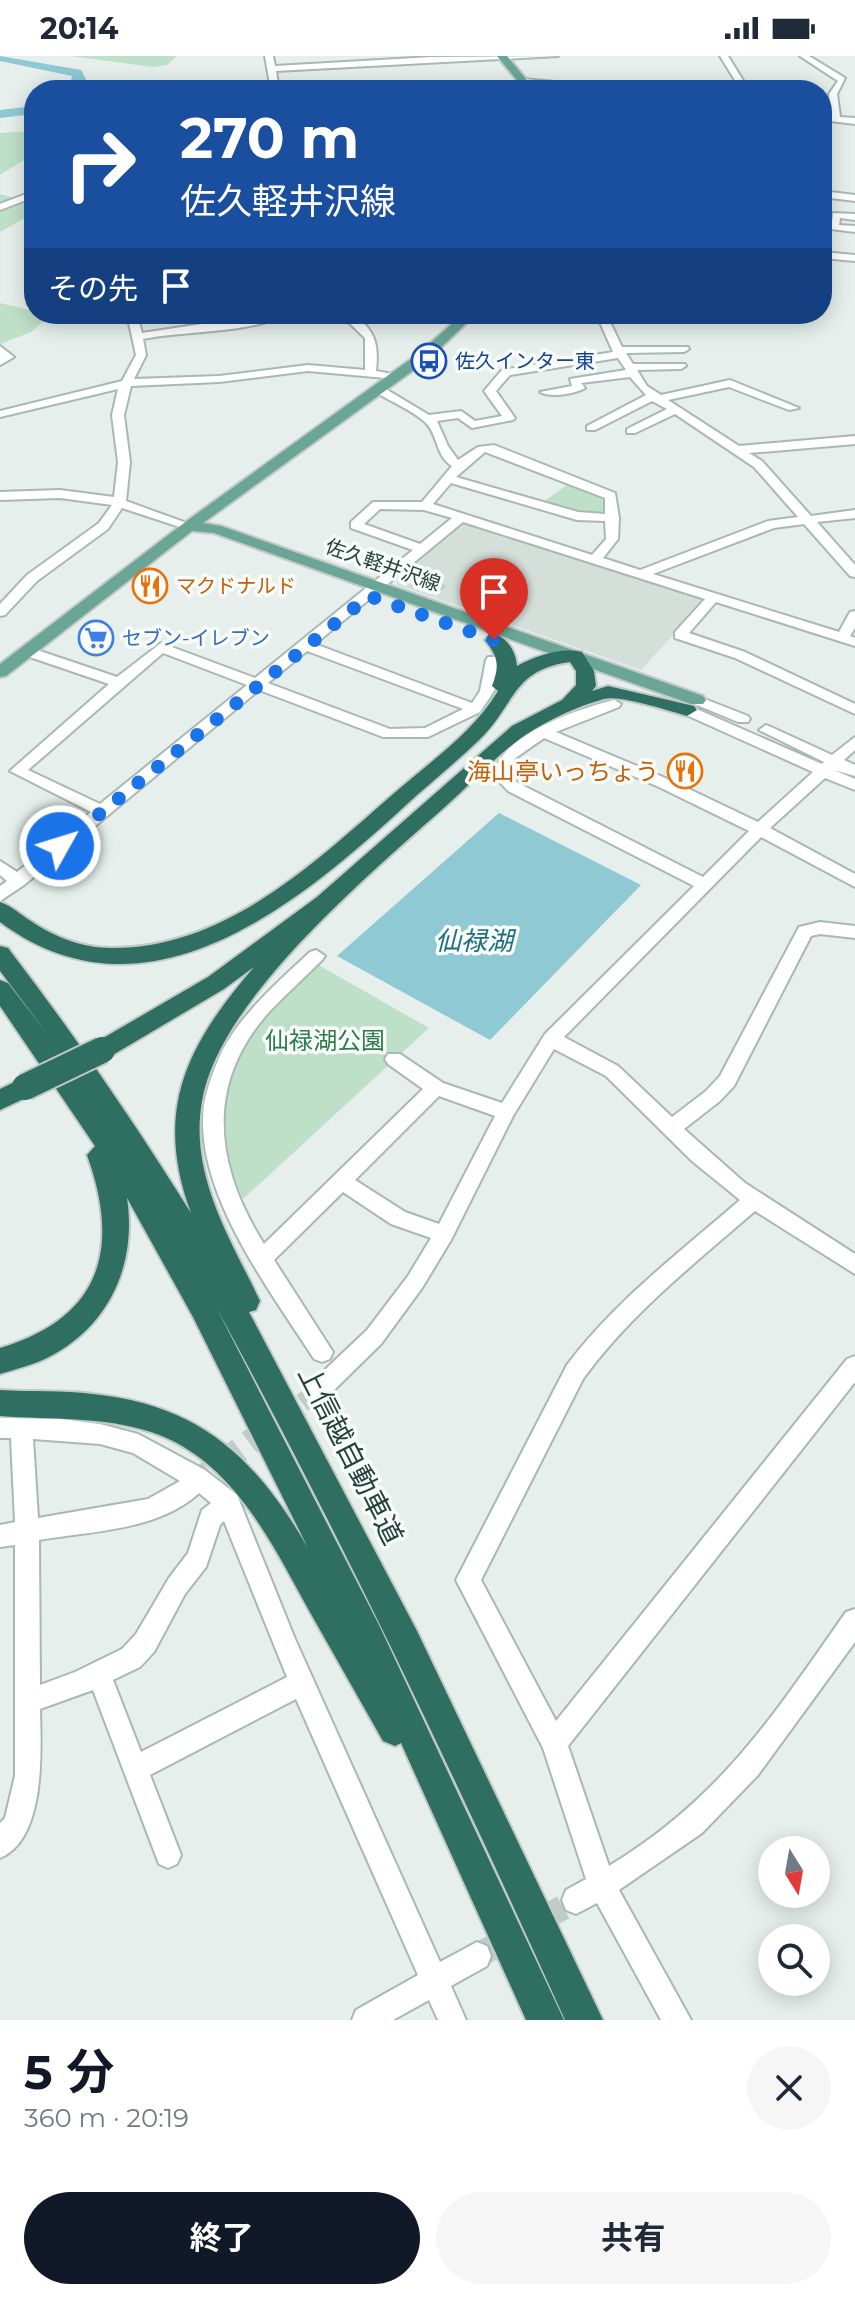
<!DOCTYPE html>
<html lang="ja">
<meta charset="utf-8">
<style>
body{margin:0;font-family:Montserrat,"Noto Sans JP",sans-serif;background:#f6f6f7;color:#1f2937;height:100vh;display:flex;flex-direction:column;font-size:30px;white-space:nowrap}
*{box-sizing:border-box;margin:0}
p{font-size:26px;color:#747a83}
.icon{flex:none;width:44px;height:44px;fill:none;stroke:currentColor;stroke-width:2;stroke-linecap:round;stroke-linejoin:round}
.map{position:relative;height:1964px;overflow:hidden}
.details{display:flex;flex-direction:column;background:#fff;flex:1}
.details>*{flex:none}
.hud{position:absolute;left:24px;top:24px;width:808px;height:244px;border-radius:32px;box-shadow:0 4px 20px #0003;background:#1a4fa0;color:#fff;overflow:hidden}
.needle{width:52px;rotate:169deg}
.controls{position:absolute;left:758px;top:1780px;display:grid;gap:16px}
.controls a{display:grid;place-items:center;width:72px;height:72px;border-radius:50%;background:#fff;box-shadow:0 4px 20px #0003;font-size:40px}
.pin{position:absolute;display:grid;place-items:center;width:68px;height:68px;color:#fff;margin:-82px -34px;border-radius:50% 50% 50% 0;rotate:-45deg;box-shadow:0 0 8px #0007}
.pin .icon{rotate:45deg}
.me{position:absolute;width:88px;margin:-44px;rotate:51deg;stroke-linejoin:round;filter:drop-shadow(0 0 6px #0008)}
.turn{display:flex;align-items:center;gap:28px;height:168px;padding:0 24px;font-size:36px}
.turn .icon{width:104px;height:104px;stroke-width:2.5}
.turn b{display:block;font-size:56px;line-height:68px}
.then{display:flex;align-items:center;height:76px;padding:0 24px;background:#0003;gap:16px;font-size:30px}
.round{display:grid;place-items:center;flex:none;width:84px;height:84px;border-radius:42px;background:#f6f6f7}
.overview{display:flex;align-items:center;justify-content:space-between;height:136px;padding:0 24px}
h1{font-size:48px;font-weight:700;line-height:60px;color:#111827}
.button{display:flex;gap:16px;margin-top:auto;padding:16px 24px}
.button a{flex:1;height:92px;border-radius:48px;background:#111827;color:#fff;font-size:32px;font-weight:700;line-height:92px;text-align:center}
.button a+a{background:#f6f6f7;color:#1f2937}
.status{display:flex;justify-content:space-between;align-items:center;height:56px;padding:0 40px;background:#fff;direction:ltr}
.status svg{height:22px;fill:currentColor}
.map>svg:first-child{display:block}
.built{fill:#d4dfda}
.green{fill:#bfe0c8}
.water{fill:#8ec9d4}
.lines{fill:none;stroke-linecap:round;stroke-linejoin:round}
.river{fill:#8ec9d4;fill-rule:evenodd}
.building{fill:#bbcac4}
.minor-tunnel-far1{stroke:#bfccc8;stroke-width:19;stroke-dasharray:19 10;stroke-linecap:butt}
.minor-tunnel{stroke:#bfccc8;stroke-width:25;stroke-dasharray:25 12;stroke-linecap:butt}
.minor-casing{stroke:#a8b8b2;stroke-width:4}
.major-casing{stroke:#c2cac8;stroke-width:4}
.highway-casing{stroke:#c2cac8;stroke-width:4}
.minor{fill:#fff;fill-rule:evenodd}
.major{fill:#6aa596;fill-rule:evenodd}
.highway{fill:#2f6f62;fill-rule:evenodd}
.highway-bridge-casing{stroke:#c2cac8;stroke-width:30;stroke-linecap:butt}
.highway-bridge{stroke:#2f6f62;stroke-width:26}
.route{stroke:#1a73e8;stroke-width:14;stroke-dasharray:0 25.2}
.labels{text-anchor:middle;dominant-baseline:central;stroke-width:7;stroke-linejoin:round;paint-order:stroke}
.far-transit-label{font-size:20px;fill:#164399;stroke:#f7fbf9;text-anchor:start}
.far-street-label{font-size:20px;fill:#24423a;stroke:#f7fbf9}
.far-food-label{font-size:20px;fill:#c56008;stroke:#f7fbf9;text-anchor:start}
.far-shop-label{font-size:20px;fill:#366cbe;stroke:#f7fbf9;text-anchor:start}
.food-label{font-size:24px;fill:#c56008;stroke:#f7fbf9;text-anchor:end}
.park-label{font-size:24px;fill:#2d7a4b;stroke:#f7fbf9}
.water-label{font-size:26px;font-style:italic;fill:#1c6f80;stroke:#f7fbf9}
.near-street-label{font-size:28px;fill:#24423a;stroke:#f7fbf9}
</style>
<div class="status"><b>20:14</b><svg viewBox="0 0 49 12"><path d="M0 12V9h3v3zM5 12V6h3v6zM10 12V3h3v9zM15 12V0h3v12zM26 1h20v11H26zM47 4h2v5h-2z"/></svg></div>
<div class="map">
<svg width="855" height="1964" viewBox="0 0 855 1964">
<rect width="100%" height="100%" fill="#e6efeb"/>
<path class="built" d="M 470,468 L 702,540 L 705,544 L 641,614 L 398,529 L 396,524 L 457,470 Z"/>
<path class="green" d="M 70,0 L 177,0 L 167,9 L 153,11 Z
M 34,75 L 34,98 L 0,119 L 0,77 Z
M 0,138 L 34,148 L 32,158 L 0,176 Z
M 0,247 L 34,255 L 34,258 L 43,260 L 44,265 L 31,276 L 0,288 Z
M 571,426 L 607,441 L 605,457 L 574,456 L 542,447 Z
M 317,908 L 429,972 L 243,1143 C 195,1037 241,979 317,908 Z"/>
<path class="water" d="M 499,757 L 641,829 L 490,984 L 337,900 Z"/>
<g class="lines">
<path class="river" d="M 0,0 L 81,14 L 86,23 L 81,34 L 69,34 L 72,20 L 0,5 Z
M 34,50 L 34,58 L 0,62 L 0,54 Z"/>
</g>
<path class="building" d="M 420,521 L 439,527 L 446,530 L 436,539 L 410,530 Z"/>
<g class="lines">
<path class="minor-tunnel-far1" d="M 302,1347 L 319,1334"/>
<path class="minor-tunnel" d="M 190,1431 L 305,1345
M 477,1900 L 576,1844"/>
<g class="minor-casing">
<path id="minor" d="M 265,0 L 273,0 L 275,10 L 432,1 L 558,0 L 276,15 L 279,34 L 271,34 Z
M 720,0 L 728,0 L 749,34 L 741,34 Z
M 800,0 L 809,0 L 845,22 L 837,38 L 840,61 L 855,62 L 855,68 L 822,64 L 822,58 L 831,60 L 829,38 L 838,25 Z
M 523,23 L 621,32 L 625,34 L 520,27 Z
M 34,135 L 34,141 L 0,154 L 0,148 Z
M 822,135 L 855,139 L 855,145 L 822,141 Z
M 833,157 L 855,158 L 855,164 L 840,162 L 839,169 L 855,170 L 855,176 L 831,173 Z
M 822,196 L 855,199 L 855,205 L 822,202 Z
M 127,258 L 137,258 L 142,277 L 267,258 L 286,258 C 255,277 182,275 143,283 L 146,299 L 134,323 L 219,320 L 308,309 L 365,314 L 365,282 L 340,258 L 352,258 C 375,273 379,288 376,315 L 403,320 L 397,323 L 308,315 L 219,326 L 131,330 L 124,359 L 130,406 L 126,445 L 195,470 L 189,474 L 122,452 L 108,473 L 37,525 L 5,559 L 0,560 L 0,548 L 27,519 L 99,467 L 112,449 L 60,442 L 0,444 L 0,436 L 60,434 L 114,441 L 118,406 L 112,359 L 118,333 L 0,361 L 0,355 L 122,325 L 136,299 Z
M 601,258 L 611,258 L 609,264 L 622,291 L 688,291 L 689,293 L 684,296 L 626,297 L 633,308 L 685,308 L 686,310 L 681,313 L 637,314 L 647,330 L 661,339 L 730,324 L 799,352 L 789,354 L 729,331 L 668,344 L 739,390 L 855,380 L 855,388 L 749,397 L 762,405 L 811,460 L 855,454 L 855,462 L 817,466 L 855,509 L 855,521 L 850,520 L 804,468 L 774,472 L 653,518 L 839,576 L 850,556 L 855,555 L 855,572 L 850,580 L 855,582 L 855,590 L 716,546 L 689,577 L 745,596 L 855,648 L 855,658 L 735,602 L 675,582 L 675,576 L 705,543 L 463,466 L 315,588 L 472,647 L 480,635 L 486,604 L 488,601 L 498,601 L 500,604 L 494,635 L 480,656 L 428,681 L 383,681 L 259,634 L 24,829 L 0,845 L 0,830 L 7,825 L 0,819 L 0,805 L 17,816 L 91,756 L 10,715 L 109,628 L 21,598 L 21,592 L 31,592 L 117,621 L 161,587 L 255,622 L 413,494 L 351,472 L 351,466 L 373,446 L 422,446 L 452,410 C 436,401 438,379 426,367 C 414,355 391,346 376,336 L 376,332 L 384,332 L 429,359 L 461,355 L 475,365 L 502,360 L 484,335 L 502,314 L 613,296 L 599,264 ZM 618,302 L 626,314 L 570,323 L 572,330 L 540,336 C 550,342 575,338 585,332 L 581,327 L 630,321 L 646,339 L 587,370 L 587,374 L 595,374 L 652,345 L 667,353 L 627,373 L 627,377 L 635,377 L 675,358 L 754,411 L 798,461 L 768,465 L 640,514 L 603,502 L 618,483 L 619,462 L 615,437 L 494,389 L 478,391 L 458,404 L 448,390 L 437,365 L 458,362 L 472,372 L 513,364 L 515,362 L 496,335 L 510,319 ZM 485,396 L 605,442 L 605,458 L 578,456 L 456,421 ZM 451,427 L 577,464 L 605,465 L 606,483 L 592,499 L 433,448 ZM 380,453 L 424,454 L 452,462 L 420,488 L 364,468 ZM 307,595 L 463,653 L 425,672 L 390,673 L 268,627 ZM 163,597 L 247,629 L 100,748 L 28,714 Z
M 0,290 L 14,301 L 0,309 Z
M 697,640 L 748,660 L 750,663 L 748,666 L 738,666 L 692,647 L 690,644 Z
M 614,644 L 621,648 L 619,651 L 556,676 L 670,724 L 758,766 L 813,716 L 682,657 L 682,651 L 692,651 L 822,708 L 824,706 L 759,674 L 766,669 L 771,671 L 832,699 L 855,681 L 855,694 L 844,704 L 855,709 L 855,720 L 834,714 L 855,723 L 855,734 L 825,722 L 770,772 L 855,818 L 855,831 L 761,781 L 564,981 L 618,1010 L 672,1061 L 706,1035 L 720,1020 L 799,871 L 820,866 L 855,870 L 855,882 L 820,878 L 811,880 L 734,1030 L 720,1045 L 684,1073 L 745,1127 L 855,1198 L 855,1218 L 755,1155 C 694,1208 631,1257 583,1323 L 481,1524 L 556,1665 L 847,1303 L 855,1300 L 855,1326 L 568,1690 L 609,1810 C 721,1742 773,1660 846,1556 L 855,1553 L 855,1586 L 758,1719 L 702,1777 L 619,1834 L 691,1964 L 661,1964 L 597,1847 L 576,1858 L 566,1854 L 562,1844 L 566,1834 L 586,1823 L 543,1692 L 456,1524 L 567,1309 C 616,1244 679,1197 740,1144 L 692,1105 L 606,1020 L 554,993 L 513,1060 L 451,1184 L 422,1232 L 381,1288 L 327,1341 L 319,1344 L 311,1341 L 308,1334 L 311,1327 L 367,1274 L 408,1220 L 431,1182 L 391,1168 L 343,1136 L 274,1204 L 333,1296 L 330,1303 L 322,1306 L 314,1303 C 270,1234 193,1135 204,1049 C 206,1035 213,1016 219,1002 C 237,961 278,926 310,896 L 316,894 L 325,900 L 322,904 C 305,921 286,938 269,956 C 204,1029 215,1110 264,1188 L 423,1033 L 388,1008 L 385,1003 L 388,998 L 400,998 L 443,1027 L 502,1047 L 545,978 L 694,830 L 508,735 L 495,721 C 495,680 581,652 614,644 ZM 544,682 L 659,731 L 749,775 L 703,821 L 518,727 L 511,720 L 514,703 ZM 439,1040 L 495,1060 L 439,1168 L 405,1156 L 355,1124 Z
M 0,1362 L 60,1363 L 100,1368 L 138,1378 L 205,1414 L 237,1439 L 295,1583 L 440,1906 L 477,1886 L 487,1890 L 491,1900 L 487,1910 L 451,1930 L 466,1964 L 438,1964 L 429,1944 L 393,1964 L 352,1964 L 356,1954 L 418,1919 L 296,1643 L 150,1719 L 181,1799 L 177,1808 L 168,1812 L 159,1808 L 93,1634 L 40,1653 C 41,1694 46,1783 0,1802 L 0,1767 L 5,1762 L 15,1720 L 15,1489 L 0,1491 L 0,1469 L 15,1466 L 11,1382 L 0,1382 ZM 33,1383 L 100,1388 L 133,1397 L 180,1425 L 148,1443 L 38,1462 ZM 199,1437 L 211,1447 L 202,1454 L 188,1497 L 169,1522 L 136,1578 L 122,1593 L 75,1616 L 40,1629 L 39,1484 C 91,1475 158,1475 199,1437 ZM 224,1465 L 287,1621 L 141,1696 L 113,1624 L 140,1611 L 154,1596 L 185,1538 L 206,1511 L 220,1469 Z"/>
</g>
<g class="major-casing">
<path id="major" d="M 497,0 L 507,0 L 535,34 L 525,34 Z
M 463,258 L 476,258 L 429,303 L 203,467 L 221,470 L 703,640 L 706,644 L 703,648 L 691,648 L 214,477 L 192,475 L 6,620 L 0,621 L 0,608 L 184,467 L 419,297 Z"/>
</g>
<g class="highway-casing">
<path id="highway" d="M 494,578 C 508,582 516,596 517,610 C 535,600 562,591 582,596 L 594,615 L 596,630 L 592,635 L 608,630 L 694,650 L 697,654 L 687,660 C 668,655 622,639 604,643 C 578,650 550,663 527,678 C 498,697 472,727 446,750 C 370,818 219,943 202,1045 C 189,1119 230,1182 260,1245 L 256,1254 L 249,1256 L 417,1575 L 603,1964 L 565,1964 C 456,1723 343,1483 216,1251 L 379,1569 L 564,1964 L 526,1964 L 401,1687 L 395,1690 L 383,1685 C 359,1643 335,1600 311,1558 C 272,1488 233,1403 151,1376 C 102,1360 50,1364 0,1360 L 0,1334 C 31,1336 62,1334 93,1338 C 200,1349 256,1402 308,1492 L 193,1261 L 127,1142 C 137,1209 109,1271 47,1302 C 33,1309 16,1313 0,1318 L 0,1292 C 101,1262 121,1193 87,1099 L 95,1090 L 0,950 L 0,924 L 8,927 L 48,979 L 0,915 L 0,890 L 8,892 C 74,978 134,1066 191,1157 C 153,1054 187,989 254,911 L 224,933 L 111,1000 L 102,1003 L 93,1000 L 90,994 L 93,988 L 208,921 L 317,841 L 512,670 L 562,644 L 576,629 L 576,615 L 570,606 C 511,614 516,649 478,685 C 454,708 429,728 405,750 C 297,849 146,975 0,866 L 0,846 C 12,850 21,859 31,865 C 54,881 83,892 111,892 C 227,893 317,804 399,733 C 434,703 474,675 498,635 L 492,630 C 500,609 498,601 485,584 Z
M 25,1021 L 34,1024 L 37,1031 L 34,1038 L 0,1054 L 0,1033 Z"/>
</g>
<use href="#minor" class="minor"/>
<use href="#major" class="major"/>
<use href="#highway" class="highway"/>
<g class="highway-bridge-casing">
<path id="highway-bridge" d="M 25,1031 L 102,994"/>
</g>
<use href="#highway-bridge" class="highway-bridge"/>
</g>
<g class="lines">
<path class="route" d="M 60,790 L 369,540 L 494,584"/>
</g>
<defs>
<g id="bus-ring" transform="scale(1.8)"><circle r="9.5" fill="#f7fbf9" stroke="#1a4fb4" stroke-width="1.5"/><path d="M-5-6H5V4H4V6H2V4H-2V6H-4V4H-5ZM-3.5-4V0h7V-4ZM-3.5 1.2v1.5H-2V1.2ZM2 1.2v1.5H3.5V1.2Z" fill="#1a4fb4"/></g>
<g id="restaurant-ring" transform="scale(1.8)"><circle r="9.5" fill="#f7fbf9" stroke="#e8710a" stroke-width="1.5"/><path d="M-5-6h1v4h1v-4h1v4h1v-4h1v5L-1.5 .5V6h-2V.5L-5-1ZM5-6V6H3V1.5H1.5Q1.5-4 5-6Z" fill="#e8710a"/></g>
<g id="supermarket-ring" transform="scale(1.8)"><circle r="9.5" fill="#f7fbf9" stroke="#3f7fe0" stroke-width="1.5"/><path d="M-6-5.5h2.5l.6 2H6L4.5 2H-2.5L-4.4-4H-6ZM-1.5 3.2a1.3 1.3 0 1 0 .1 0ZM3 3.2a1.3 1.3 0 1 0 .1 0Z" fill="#3f7fe0"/></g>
</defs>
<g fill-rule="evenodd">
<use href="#bus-ring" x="429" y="305"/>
<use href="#restaurant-ring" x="150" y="530"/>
<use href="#supermarket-ring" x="96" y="582"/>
<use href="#restaurant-ring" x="685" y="715"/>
</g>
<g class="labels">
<g class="far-transit-label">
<text x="455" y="305">佐久インター東</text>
</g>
<g class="far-street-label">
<text transform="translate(383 509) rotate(19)">佐久軽井沢線</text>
</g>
<g class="far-food-label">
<text x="176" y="530">マクドナルド</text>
</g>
<g class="far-shop-label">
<text x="122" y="582">セブン-イレブン</text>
</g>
<g class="food-label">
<text x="659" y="715">海山亭いっちょう</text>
</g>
<g class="park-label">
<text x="325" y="984">仙禄湖公園</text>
</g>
<g class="water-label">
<text x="474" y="885">仙禄湖</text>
</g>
<g class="near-street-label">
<text transform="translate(351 1399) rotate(63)">上信越自動車道</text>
</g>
</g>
</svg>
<div class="controls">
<a><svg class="needle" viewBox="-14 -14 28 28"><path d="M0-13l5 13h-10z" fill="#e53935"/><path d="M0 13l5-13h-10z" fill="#747a83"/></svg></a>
<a><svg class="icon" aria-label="search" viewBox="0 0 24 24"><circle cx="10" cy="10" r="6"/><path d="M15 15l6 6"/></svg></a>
</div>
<div class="pin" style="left:494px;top:584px;background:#d93025"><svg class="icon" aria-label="arrive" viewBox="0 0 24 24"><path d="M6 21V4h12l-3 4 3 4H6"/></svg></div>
<svg class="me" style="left:60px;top:790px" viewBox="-20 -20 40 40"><circle r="17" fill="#1a73e8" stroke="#fff" stroke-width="3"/><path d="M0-11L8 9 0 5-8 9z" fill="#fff"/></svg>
<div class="hud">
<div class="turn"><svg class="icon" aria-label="right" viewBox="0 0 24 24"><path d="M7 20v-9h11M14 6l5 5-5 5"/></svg><div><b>270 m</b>佐久軽井沢線</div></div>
<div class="then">その先<svg class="icon" aria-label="arrive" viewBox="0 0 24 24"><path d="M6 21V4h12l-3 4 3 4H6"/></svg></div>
</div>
</div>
<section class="details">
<div class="overview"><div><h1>5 分</h1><p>360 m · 20:19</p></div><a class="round"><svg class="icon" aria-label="close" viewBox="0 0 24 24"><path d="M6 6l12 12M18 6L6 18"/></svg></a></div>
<div class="button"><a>終了</a><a>共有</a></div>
</section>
